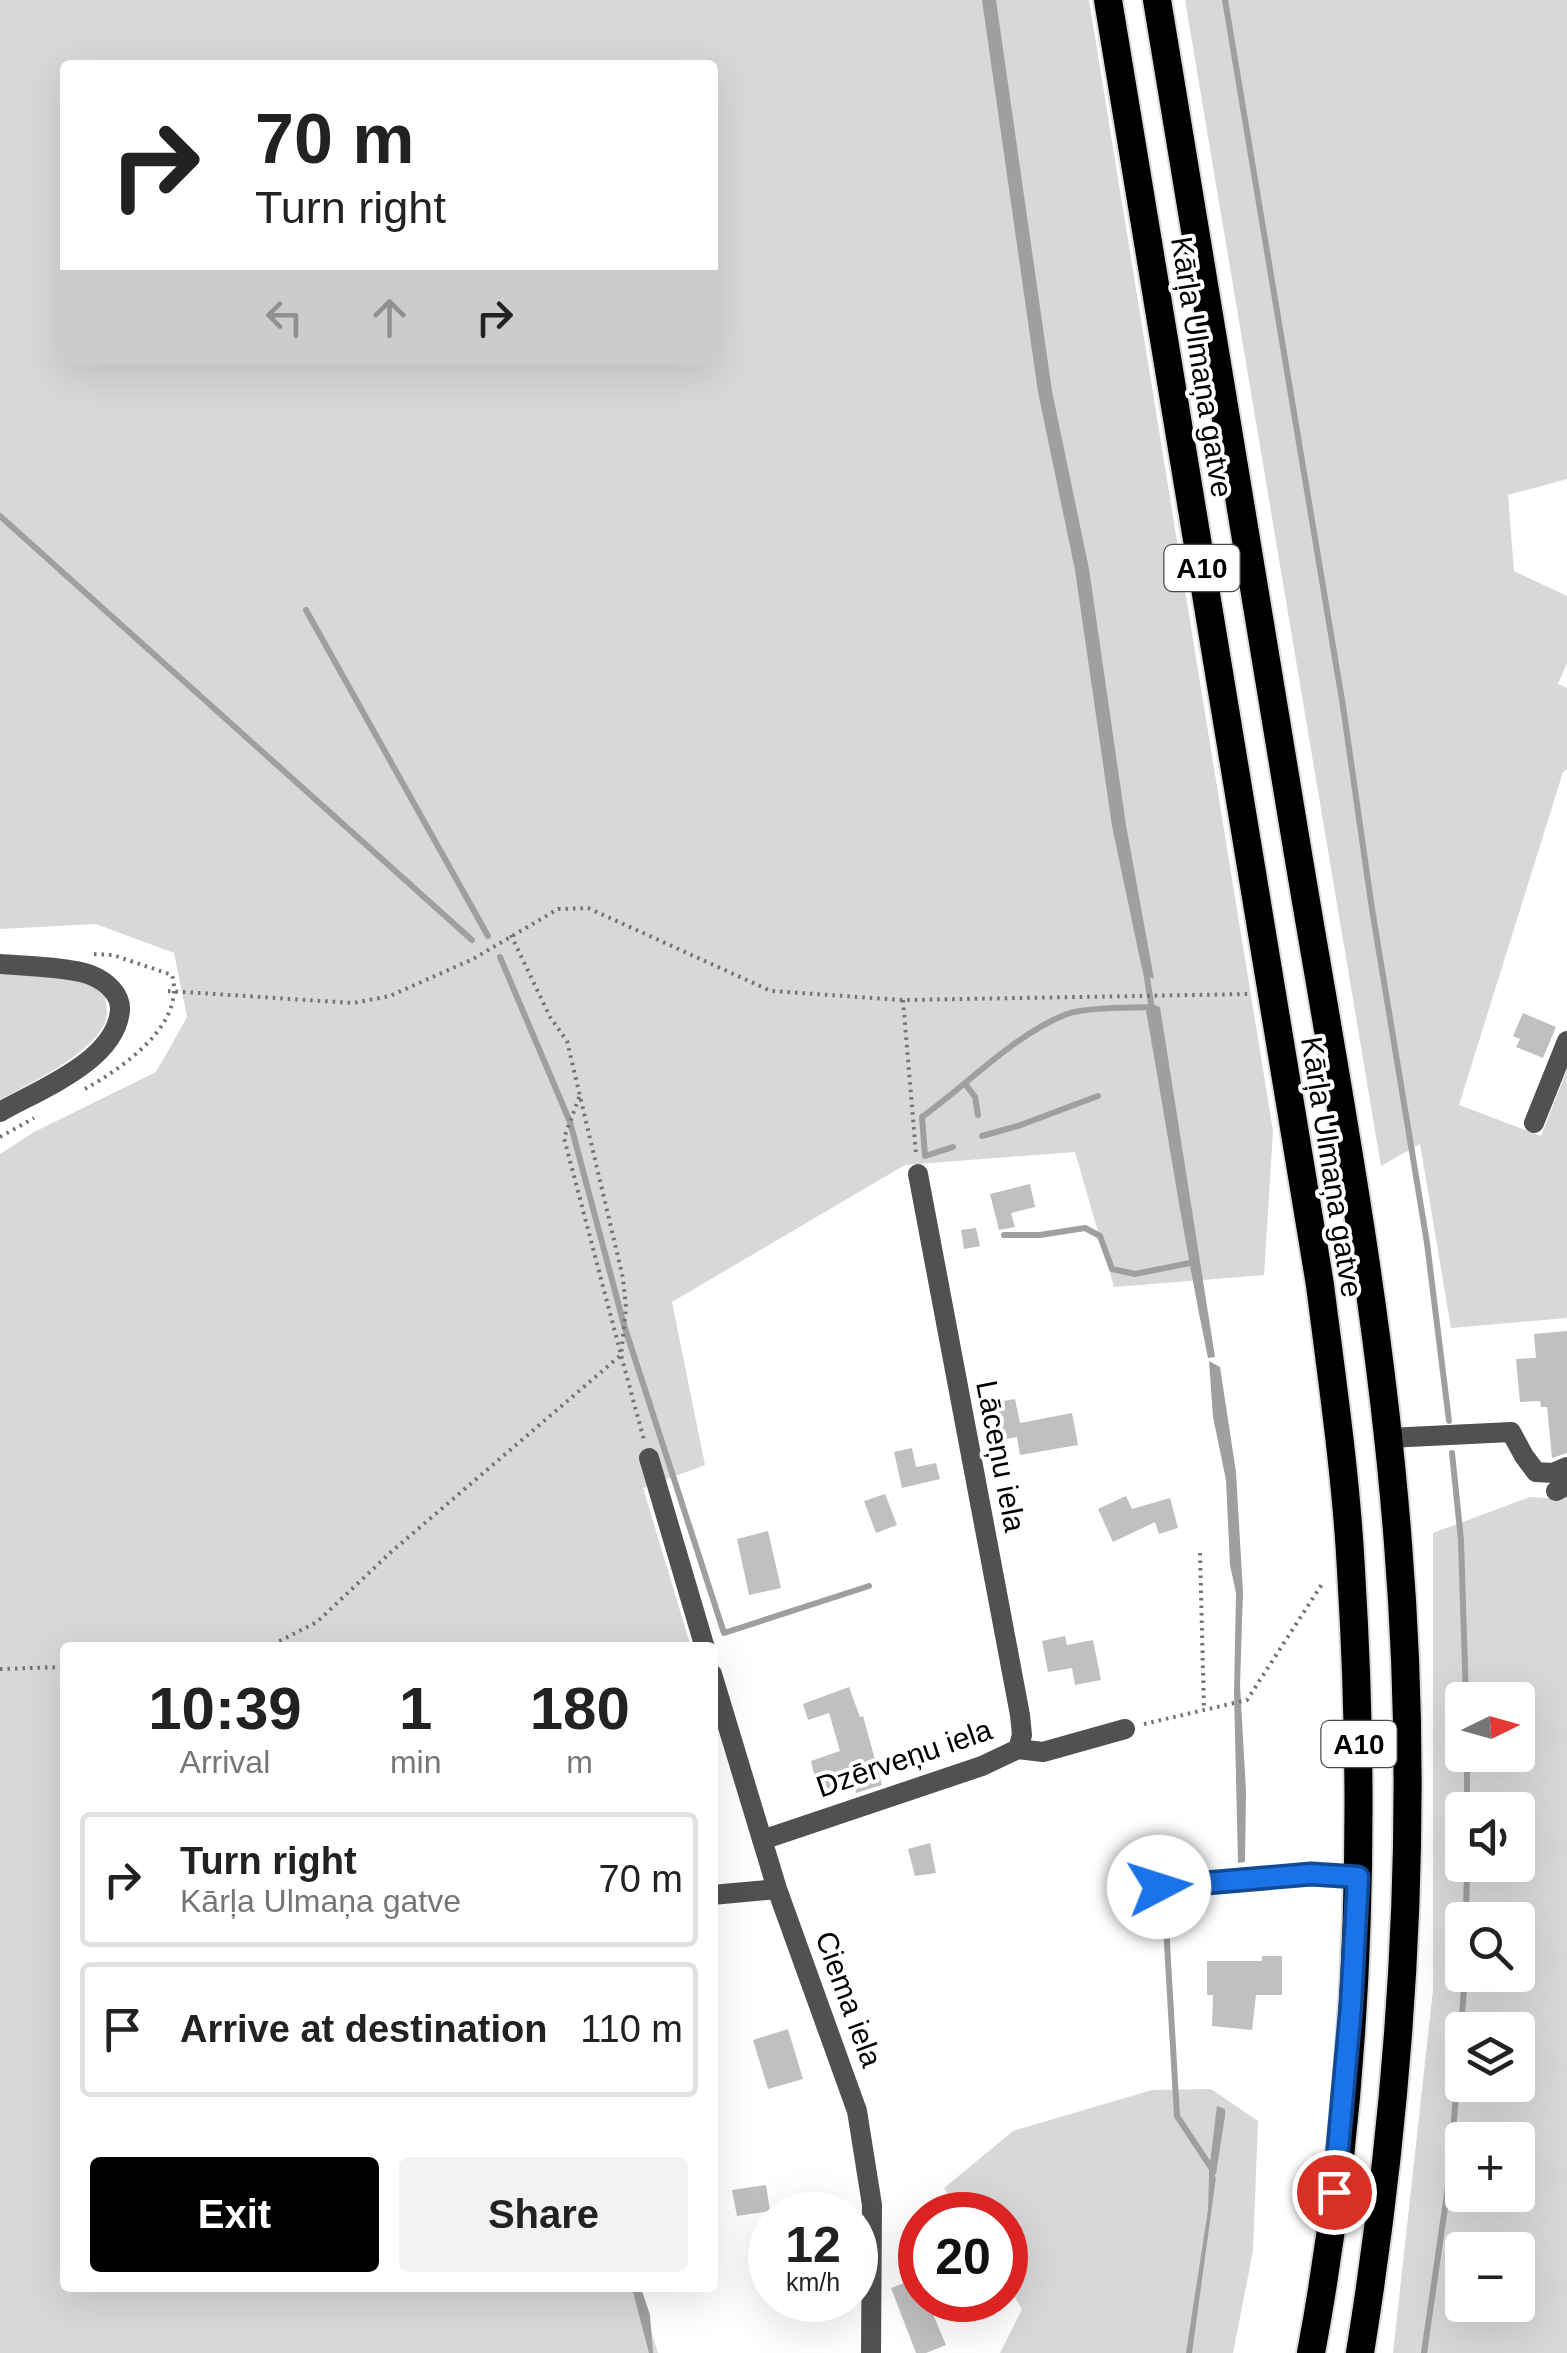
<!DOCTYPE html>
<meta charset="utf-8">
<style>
body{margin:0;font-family:Arial,sans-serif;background:#f2f2f2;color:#222;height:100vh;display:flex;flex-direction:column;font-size:38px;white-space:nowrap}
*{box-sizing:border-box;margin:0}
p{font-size:32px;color:#767676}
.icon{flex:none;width:55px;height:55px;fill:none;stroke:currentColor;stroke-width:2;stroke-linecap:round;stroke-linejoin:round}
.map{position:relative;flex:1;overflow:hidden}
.details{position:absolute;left:60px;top:1642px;width:658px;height:650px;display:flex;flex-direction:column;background:#fff;border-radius:10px;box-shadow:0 10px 40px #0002}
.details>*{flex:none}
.guide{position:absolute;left:60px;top:60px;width:658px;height:305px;border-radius:10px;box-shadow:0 10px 40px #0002;background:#fff;color:#222;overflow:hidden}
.needle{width:65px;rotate:85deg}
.tools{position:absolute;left:1445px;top:1682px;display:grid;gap:20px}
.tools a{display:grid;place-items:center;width:90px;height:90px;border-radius:10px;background:#fff;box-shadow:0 10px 40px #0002;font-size:50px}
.speed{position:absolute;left:748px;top:2192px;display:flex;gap:20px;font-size:50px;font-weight:700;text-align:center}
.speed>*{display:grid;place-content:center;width:130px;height:130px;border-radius:50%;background:#fff;box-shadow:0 10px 40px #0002;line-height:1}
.speed small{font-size:25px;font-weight:400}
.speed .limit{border:15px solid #d22;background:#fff;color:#111}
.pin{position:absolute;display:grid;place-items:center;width:85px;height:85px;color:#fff;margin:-42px;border:5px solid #fff;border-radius:50%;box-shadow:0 2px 10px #0007}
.me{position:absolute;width:110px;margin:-55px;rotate:85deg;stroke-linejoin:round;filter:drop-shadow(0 0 8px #0008)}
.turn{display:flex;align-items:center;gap:35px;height:210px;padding:0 30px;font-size:45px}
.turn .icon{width:130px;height:130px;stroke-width:2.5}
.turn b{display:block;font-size:70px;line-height:85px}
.lanes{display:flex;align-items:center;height:95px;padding:0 30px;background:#0003;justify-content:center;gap:50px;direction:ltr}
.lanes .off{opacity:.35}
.eta{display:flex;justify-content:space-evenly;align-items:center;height:170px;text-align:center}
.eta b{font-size:60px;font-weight:800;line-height:70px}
.cta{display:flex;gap:20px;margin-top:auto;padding:20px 30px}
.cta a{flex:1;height:115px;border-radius:10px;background:#000;color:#fff;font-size:40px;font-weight:800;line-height:115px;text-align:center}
.cta a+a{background:#f2f2f2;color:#222}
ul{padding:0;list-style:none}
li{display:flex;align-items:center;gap:30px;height:135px;margin:0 20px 15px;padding:0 10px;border:5px solid #e0e0e0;border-radius:10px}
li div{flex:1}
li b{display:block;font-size:38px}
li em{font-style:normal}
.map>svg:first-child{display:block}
.green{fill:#d8d8d8;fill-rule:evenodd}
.water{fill:#9f9f9f}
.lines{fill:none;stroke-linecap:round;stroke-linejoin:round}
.stream{stroke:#9f9f9f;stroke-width:6}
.building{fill:#c0c0c0}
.highway-casing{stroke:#dbdbdb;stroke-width:32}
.path{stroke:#737373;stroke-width:4;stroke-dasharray:2.5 5;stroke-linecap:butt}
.minor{stroke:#515151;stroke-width:20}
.highway{stroke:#000;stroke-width:28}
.route-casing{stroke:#114b97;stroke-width:25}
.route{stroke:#1a73e8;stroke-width:18}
.labels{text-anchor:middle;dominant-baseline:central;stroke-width:8;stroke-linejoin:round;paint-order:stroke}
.shield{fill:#fff;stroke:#4c4c4c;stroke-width:2.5}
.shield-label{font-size:28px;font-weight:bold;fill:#000}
.street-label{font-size:30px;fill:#000;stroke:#fff}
</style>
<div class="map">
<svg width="1567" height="2353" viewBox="0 0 1567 2353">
<rect width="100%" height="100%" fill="#fff"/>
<path class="green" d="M 0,0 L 1089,0 L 1273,1131 L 1264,1275 L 1114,1287 L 1075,1152 L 905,1165 L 672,1302 L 705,1465 L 643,1488 L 691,1647 L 65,1648 L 65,2288 L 638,2288 L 658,2353 L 0,2353 L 0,1154 L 34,1132 L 156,1072 L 187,1017 L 174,953 L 96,924 L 0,929 ZM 65,65 L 712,65 L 712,360 L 65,360 Z
M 1185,0 L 1567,0 L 1567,479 L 1508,495 L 1514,571 L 1567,596 L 1567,663 L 1558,684 L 1567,688 L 1567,769 L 1563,772 L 1459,1105 L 1541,1136 L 1567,1070 L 1567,1318 L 1451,1328 L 1420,1144 L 1381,1166 Z
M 0,969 L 88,981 L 104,991 C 105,998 107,1007 107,1014 C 104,1049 28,1084 0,1100 Z
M 1567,1495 L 1567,2353 L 1393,2353 L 1433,1990 L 1433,1533 L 1530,1497 L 1559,1499 ZM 1462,1700 L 1518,1700 L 1518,1755 L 1462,1755 ZM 1462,1810 L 1518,1810 L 1518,1865 L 1462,1865 ZM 1462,1920 L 1518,1920 L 1518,1975 L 1462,1975 ZM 1462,2030 L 1518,2030 L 1518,2085 L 1462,2085 ZM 1462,2140 L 1518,2140 L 1518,2195 L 1462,2195 ZM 1462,2250 L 1518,2250 L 1518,2305 L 1462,2305 Z
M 1211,2089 L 1258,2121 L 1253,2251 L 1233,2353 L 1000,2353 L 1022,2309 L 1005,2282 L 1005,2215 L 961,2215 L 944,2188 L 1013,2131 L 1152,2090 Z"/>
<path class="water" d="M 982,0 L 996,0 L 1052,391 L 1089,569 L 1126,825 L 1154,979 L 1146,976 L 1142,969 L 1112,826 L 1075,570 L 1038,392 Z
M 1152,1004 L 1160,1007 L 1215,1357 L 1208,1358 C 1184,1243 1167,1127 1146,1011 Z
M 1209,1361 L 1220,1367 L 1236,1472 L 1243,1592 L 1240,1685 L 1246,1791 L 1245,1862 L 1238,1863 L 1234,1693 L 1236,1593 L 1230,1565 L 1226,1480 L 1213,1417 Z
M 1217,2106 L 1225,2109 L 1225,2116 L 1216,2174 L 1209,2171 Z
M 1216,2177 L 1192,2353 L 1186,2353 L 1208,2210 L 1209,2178 Z
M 632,2288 L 641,2288 L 650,2315 L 653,2353 L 649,2353 Z"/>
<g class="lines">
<path class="stream" d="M 1225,0 L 1343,706 L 1372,909 L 1427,1243 L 1449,1421
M 0,516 L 472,940
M 306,610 L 488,936
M 500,957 L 570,1122 L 624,1325 L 724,1633 L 869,1586
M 1146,972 L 1152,1009
M 966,1085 L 975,1097 L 978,1115
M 982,1136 L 1018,1126 L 1098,1096
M 953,1147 L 925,1156 L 922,1117 C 967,1085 1015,1034 1067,1014 C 1088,1007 1129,1008 1152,1007
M 1004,1235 L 1040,1235 L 1085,1228 L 1100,1236 L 1112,1269 L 1135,1274 L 1195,1262
M 1452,1453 L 1461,1540 L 1466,1700
M 1467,1810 L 1467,1755
M 1165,1909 L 1177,2116 L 1212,2169 L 1212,2182
M 1466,1920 L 1467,1865
M 1424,2353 L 1450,2173 L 1465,1975"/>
</g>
<path class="building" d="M 1523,1013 L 1556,1027 L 1543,1058 L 1516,1047 L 1520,1039 L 1513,1036 Z
M 1030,1184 L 1035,1207 L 1011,1213 L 1015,1227 L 999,1230 L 990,1194 Z
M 976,1228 L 980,1246 L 964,1249 L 961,1230 Z
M 1567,1331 L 1567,1453 L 1552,1458 L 1547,1407 L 1541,1407 L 1540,1401 L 1520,1402 L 1516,1359 L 1536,1358 L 1534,1334 Z
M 1015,1399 L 1020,1423 L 1072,1413 L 1078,1445 L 1020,1455 L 1017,1437 L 986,1443 L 980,1405 Z
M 912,1448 L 916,1467 L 936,1463 L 940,1479 L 902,1488 L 894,1452 Z
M 885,1494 L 897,1525 L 876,1533 L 864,1501 Z
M 1126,1496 L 1132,1509 L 1170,1498 L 1178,1528 L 1159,1534 L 1155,1522 L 1113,1542 L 1098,1509 Z
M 768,1531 L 781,1588 L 749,1595 L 737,1539 Z
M 1065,1636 L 1067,1645 L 1093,1640 L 1101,1680 L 1075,1685 L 1072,1668 L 1048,1672 L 1042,1641 Z
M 849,1687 L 860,1717 L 863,1716 L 882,1785 L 856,1793 L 855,1786 L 820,1798 L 811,1761 L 840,1751 L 829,1713 L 808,1720 L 803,1704 Z
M 930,1843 L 936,1873 L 915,1876 L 908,1849 Z
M 1196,1853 L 1196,1870 L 1177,1872 L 1176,1854 Z
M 1262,1956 L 1282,1956 L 1282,1995 L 1256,1995 L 1252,2030 L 1212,2026 L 1213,1995 L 1207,1995 L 1207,1961 L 1262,1961 Z
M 788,2029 L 803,2079 L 768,2089 L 753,2040 Z
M 766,2185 L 770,2211 L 737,2216 L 732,2190 Z
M 920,2277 L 920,2300 L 927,2300 L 946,2345 L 926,2353 L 916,2353 L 891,2288 Z"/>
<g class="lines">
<g class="highway-casing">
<path id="highway" d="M 1108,0 L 1320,1285 C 1332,1380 1346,1475 1351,1570 C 1367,1830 1359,2097 1311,2353
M 1157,0 C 1203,279 1249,557 1295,836 C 1334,1071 1380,1306 1398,1544 C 1420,1814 1403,2086 1360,2353"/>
</g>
<path class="path" d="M 511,935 L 550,1017 L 567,1041 L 623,1278 L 626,1308 L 621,1355 L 644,1440
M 168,991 L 353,1003 L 390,996 L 473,959 L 558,909 L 588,908 L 771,991 L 903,1000 L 1251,994
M 903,1000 L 916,1154
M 85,1089 C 124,1067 186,1024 172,975 L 113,955 L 94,954
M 0,1137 L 34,1118
M 1200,1553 L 1204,1709
M 266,1648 L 317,1622 L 390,1553 L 621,1355 L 564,1138 L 580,1095
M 0,1669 L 65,1667
M 1144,1724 L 1247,1700 L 1324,1581"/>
<path class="minor" d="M 0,964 C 22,966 75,967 93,976 C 107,982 121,995 120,1010 C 116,1061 40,1089 0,1112
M 1534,1123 L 1567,1041
M 918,1174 L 1020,1715 L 1022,1735 L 1018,1749
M 1388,1438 L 1511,1432 L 1524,1456 L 1536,1472 L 1553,1473 L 1567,1467
M 649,1458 L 705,1648
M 1556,1491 L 1567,1485
M 712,1674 L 777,1889 L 857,2111 L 872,2205 L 871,2353
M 762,1840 L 982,1766 L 1018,1749 L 1043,1752 L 1125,1729
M 1159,1887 L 1311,1874 L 1358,1877
M 712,1895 L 777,1889"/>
<use href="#highway" class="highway"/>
</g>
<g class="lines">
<g class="route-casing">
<path id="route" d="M 1159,1887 L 1311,1874 L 1358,1877 L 1351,2006 L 1334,2192"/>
</g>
<use href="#route" class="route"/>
</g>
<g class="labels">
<g class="shield">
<rect x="1164.5" y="545" width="75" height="46" rx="8"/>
<rect x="1321.5" y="1721" width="75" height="46" rx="8"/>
</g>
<g class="shield-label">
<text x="1202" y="568">A10</text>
<text x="1359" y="1744">A10</text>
</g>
<g class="street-label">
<text transform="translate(1202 367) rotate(81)">Kārļa Ulmaņa gatve</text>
<text transform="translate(1332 1167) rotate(81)">Kārļa Ulmaņa gatve</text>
<text transform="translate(1001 1456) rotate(79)">Lāceņu iela</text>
<text transform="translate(904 1758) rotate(-19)">Dzērveņu iela</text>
<text transform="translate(849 1999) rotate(70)">Ciema iela</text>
</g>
</g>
</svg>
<div class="tools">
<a><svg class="needle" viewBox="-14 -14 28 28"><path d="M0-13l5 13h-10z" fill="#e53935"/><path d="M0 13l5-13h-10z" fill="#767676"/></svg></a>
<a><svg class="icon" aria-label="sound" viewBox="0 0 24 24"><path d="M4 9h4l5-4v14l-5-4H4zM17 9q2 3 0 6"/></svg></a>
<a><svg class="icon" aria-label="search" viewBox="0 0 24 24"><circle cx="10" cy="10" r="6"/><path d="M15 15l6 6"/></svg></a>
<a><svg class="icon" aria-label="layers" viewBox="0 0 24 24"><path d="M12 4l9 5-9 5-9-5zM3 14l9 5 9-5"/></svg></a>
<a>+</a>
<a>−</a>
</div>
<div class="speed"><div>12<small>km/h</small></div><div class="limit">20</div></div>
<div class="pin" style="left:1334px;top:2192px;background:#d93025"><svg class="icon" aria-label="arrive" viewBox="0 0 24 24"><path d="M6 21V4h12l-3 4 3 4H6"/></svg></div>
<svg class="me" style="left:1159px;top:1887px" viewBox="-20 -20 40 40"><circle r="19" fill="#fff"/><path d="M0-13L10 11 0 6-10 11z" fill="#1a73e8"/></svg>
<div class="guide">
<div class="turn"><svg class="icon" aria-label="right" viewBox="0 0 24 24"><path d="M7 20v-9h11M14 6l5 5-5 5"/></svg><div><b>70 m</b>Turn right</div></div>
<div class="lanes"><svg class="icon off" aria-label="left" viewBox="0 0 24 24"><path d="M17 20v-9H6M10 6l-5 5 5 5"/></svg><svg class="icon off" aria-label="ahead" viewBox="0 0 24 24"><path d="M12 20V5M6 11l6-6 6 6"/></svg><svg class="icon" aria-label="right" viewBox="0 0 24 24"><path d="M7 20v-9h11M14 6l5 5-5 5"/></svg></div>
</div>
<section class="details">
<div class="eta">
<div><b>10:39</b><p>Arrival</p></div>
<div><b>1</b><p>min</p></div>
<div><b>180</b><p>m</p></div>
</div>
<ul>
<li><svg class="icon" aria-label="right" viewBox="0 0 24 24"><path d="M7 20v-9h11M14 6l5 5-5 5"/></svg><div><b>Turn right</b><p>Kārļa Ulmaņa gatve</p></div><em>70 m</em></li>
<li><svg class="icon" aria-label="arrive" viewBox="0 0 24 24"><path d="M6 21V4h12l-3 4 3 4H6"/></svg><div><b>Arrive at destination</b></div><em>110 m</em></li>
</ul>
<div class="cta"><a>Exit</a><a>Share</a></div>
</section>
</div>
